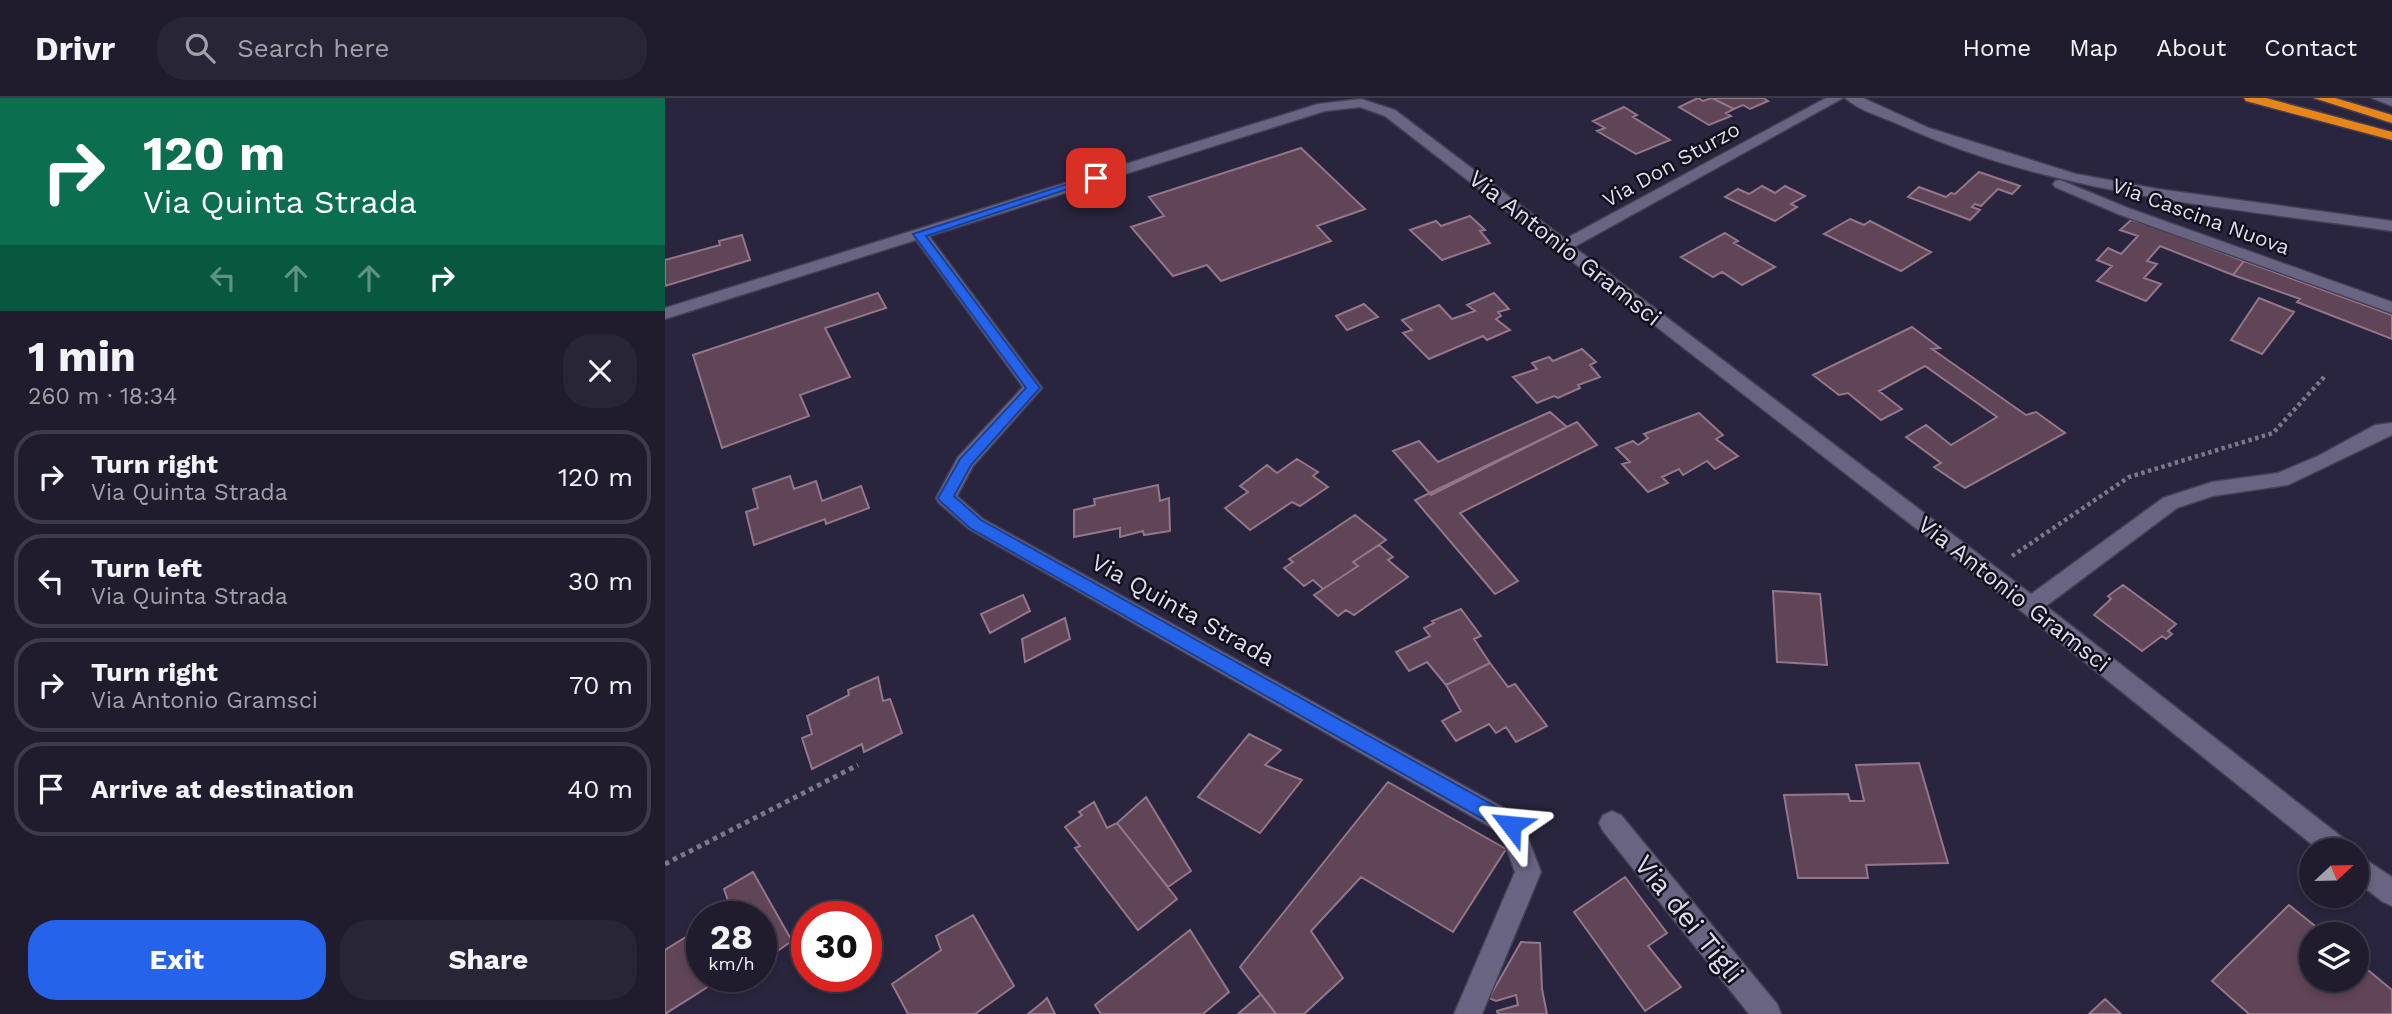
<!DOCTYPE html>
<meta charset="utf-8">
<style>
body{margin:0;font-family:"Work Sans",sans-serif;background:#282536;color:#f1f3f6;height:100vh;display:flex;flex-direction:column;font-size:26px;white-space:nowrap}
*{box-sizing:border-box;margin:0}
p{font-size:23px;color:#a2a1aa}
.icon{flex:none;width:38px;height:38px;fill:none;stroke:currentColor;stroke-width:2;stroke-linecap:round;stroke-linejoin:round}
.map{position:relative;flex:1;overflow:hidden}
.sheet{display:flex;flex-direction:column;background:#201c2e;width:665px}
.sheet>*{flex:none}
.banner{background:#0b6e4f;color:#fff;overflow:hidden}
.needle{width:46px;rotate:68deg}
.fabs{position:absolute;left:1634px;top:740px;display:grid;gap:14px}
.fabs a{display:grid;place-items:center;width:70px;height:70px;border-radius:50%;background:#201c2e;box-shadow:0 4px 10px #0003,0 0 0 2px #3d3a4a;font-size:35px}
.speed{position:absolute;left:21px;top:803px;display:flex;gap:14px;font-size:35px;font-weight:700;text-align:center}
.speed>*{display:grid;place-content:center;width:91px;height:91px;border-radius:50%;background:#201c2e;box-shadow:0 4px 10px #0003,0 0 0 2px #3d3a4a;line-height:1}
.speed small{font-size:18px;font-weight:400}
.speed .limit{border:10px solid #d22;background:#fff;color:#111}
.pin{position:absolute;display:grid;place-items:center;width:60px;height:60px;color:#fff;margin:-30px;border-radius:14px;box-shadow:0 4px 10px #0006}
.me{position:absolute;width:77px;margin:-38px;rotate:299deg;stroke-linejoin:round;filter:drop-shadow(0 0 5px #0008)}
.turn{display:flex;align-items:center;gap:24px;height:147px;padding:0 28px;font-size:32px}
.turn .icon{width:91px;height:91px;stroke-width:2.5}
.turn b{display:block;font-size:49px;line-height:60px}
.lanes{display:flex;align-items:center;height:66px;padding:0 28px;background:#0003;justify-content:center;gap:35px;direction:ltr}
.lanes .off{opacity:.35}
.round{display:grid;place-items:center;flex:none;width:74px;height:74px;border-radius:28px;background:#282536}
.overview{display:flex;align-items:center;justify-content:space-between;height:119px;padding:0 28px}
h1{font-size:42px;font-weight:700;line-height:52px}
.cta{display:flex;gap:14px;margin-top:auto;padding:14px 28px}
.cta a{flex:1;height:80px;border-radius:28px;background:#2563eb;color:#fff;font-size:28px;font-weight:700;line-height:80px;text-align:center}
.cta a+a{background:#282536;color:#f1f3f6}
ul{padding:0;list-style:none}
li{display:flex;align-items:center;gap:21px;height:94px;margin:0 14px 10px;padding:0 14px;border:4px solid #3d3a4a;border-radius:28px}
li div{flex:1}
li b{display:block;font-size:26px}
li em{font-style:normal}
header{display:flex;align-items:center;gap:42px;box-sizing:border-box;height:98px;padding:0 35px;background:#201c2e;border-bottom:2px solid #3d3a4a}
header strong{font-size:33px}
nav{display:flex;gap:38px;margin-inline-start:auto;font-size:24px}
.search{width:490px;height:63px;background:#282536;display:flex;align-items:center;gap:18px;box-sizing:border-box;padding:0 24px;border-radius:28px;color:#a2a1aa;font-size:26px}
main{display:flex;flex:1;min-height:0}
.map>svg:first-child{display:block}
.building{fill:#604557;stroke:#94768a;stroke-width:2}
.lines{fill:none;stroke-linecap:round;stroke-linejoin:round}
.minor-casing{stroke:#443f55;stroke-width:3}
.highway-casing{stroke:#443f55;stroke-width:3}
.path-far1{stroke:#7b778c;stroke-width:4.5;stroke-dasharray:3.5 3.5;stroke-linecap:butt}
.path{stroke:#7b778c;stroke-width:5;stroke-dasharray:4.5 4.5;stroke-linecap:butt}
.minor{fill:#696482;fill-rule:evenodd}
.highway{fill:#e88518;fill-rule:evenodd}
.route{fill:#2563eb;stroke:#184099;stroke-width:2}
.labels{text-anchor:middle;dominant-baseline:central;stroke-width:5;stroke-linejoin:round;paint-order:stroke}
.far-street-label{font-size:21px;fill:#dfddee;stroke:#12101b}
.street-label{font-size:24px;fill:#dfddee;stroke:#12101b}
.near-street-label{font-size:28px;fill:#dfddee;stroke:#12101b}
</style>
<header>
<strong>Drivr</strong>
<div class="search"><svg class="icon" aria-label="search" viewBox="0 0 24 24"><circle cx="10" cy="10" r="6"/><path d="M15 15l6 6"/></svg>Search here</div>
<nav><a>Home</a><a>Map</a><a>About</a><a>Contact</a></nav>
</header>
<main>
<section class="sheet">
<div class="banner">
<div class="turn"><svg class="icon" aria-label="right" viewBox="0 0 24 24"><path d="M7 20v-9h11M14 6l5 5-5 5"/></svg><div><b>120 m</b>Via Quinta Strada</div></div>
<div class="lanes"><svg class="icon off" aria-label="left" viewBox="0 0 24 24"><path d="M17 20v-9H6M10 6l-5 5 5 5"/></svg><svg class="icon off" aria-label="ahead" viewBox="0 0 24 24"><path d="M12 20V5M6 11l6-6 6 6"/></svg><svg class="icon off" aria-label="ahead" viewBox="0 0 24 24"><path d="M12 20V5M6 11l6-6 6 6"/></svg><svg class="icon" aria-label="right" viewBox="0 0 24 24"><path d="M7 20v-9h11M14 6l5 5-5 5"/></svg></div>
</div>
<div class="overview"><div><h1>1 min</h1><p>260 m · 18:34</p></div><a class="round"><svg class="icon" aria-label="close" viewBox="0 0 24 24"><path d="M6 6l12 12M18 6L6 18"/></svg></a></div>
<ul>
<li><svg class="icon" aria-label="right" viewBox="0 0 24 24"><path d="M7 20v-9h11M14 6l5 5-5 5"/></svg><div><b>Turn right</b><p>Via Quinta Strada</p></div><em>120 m</em></li>
<li><svg class="icon" aria-label="left" viewBox="0 0 24 24"><path d="M17 20v-9H6M10 6l-5 5 5 5"/></svg><div><b>Turn left</b><p>Via Quinta Strada</p></div><em>30 m</em></li>
<li><svg class="icon" aria-label="right" viewBox="0 0 24 24"><path d="M7 20v-9h11M14 6l5 5-5 5"/></svg><div><b>Turn right</b><p>Via Antonio Gramsci</p></div><em>70 m</em></li>
<li><svg class="icon" aria-label="arrive" viewBox="0 0 24 24"><path d="M6 21V4h12l-3 4 3 4H6"/></svg><div><b>Arrive at destination</b></div><em>40 m</em></li>
</ul>
<div class="cta"><a>Exit</a><a>Share</a></div>
</section>
<div class="map">
<svg width="1727" height="916" viewBox="0 0 1727 916">
<rect width="100%" height="100%" fill="#2a253e"/>
<path class="building" d="M 1033,0 L 1038,3 L 1047,0 L 1069,11 L 1061,15 L 1066,18 L 1044,27 L 1014,9 Z
M 1047,0 L 1098,0 L 1103,3 L 1085,11 L 1078,7 L 1069,11 Z
M 959,9 L 972,17 L 968,19 L 1005,42 L 971,56 L 932,33 L 940,30 L 928,23 Z
M 636,50 L 700,111 L 652,128 L 666,143 L 556,183 L 542,167 L 508,178 L 466,129 L 499,118 L 484,99 Z
M 1314,74 L 1355,88 L 1347,96 L 1333,91 L 1316,108 L 1310,106 L 1307,109 L 1315,112 L 1305,122 L 1243,99 L 1254,89 L 1281,99 L 1286,95 L 1290,96 Z
M 1097,88 L 1110,95 L 1120,88 L 1140,98 L 1126,106 L 1132,109 L 1110,123 L 1060,99 L 1073,91 L 1084,96 Z
M 805,118 L 820,132 L 815,133 L 825,145 L 777,162 L 745,132 L 771,123 L 776,128 Z
M 1185,121 L 1199,127 L 1205,123 L 1266,154 L 1236,173 L 1159,136 Z
M 1466,122 L 1484,127 L 1579,163 L 1568,177 L 1495,148 L 1482,163 L 1492,166 L 1479,180 L 1496,186 L 1481,203 L 1432,183 L 1447,168 L 1432,162 L 1443,150 L 1456,156 L 1473,138 L 1455,132 Z
M 1060,135 L 1073,143 L 1069,145 L 1110,169 L 1077,187 L 1057,174 L 1048,179 L 1016,159 Z
M 77,137 L 85,162 L 0,188 L 0,162 L 55,147 L 54,143 Z
M 1579,163 L 1727,217 L 1727,241 L 1632,204 L 1635,201 L 1568,177 Z
M 213,195 L 221,210 L 160,230 L 185,279 L 135,297 L 144,318 L 57,350 L 28,257 Z
M 829,195 L 844,211 L 833,214 L 836,218 L 831,221 L 845,232 L 822,242 L 818,238 L 764,261 L 738,235 L 747,232 L 737,222 L 774,207 L 787,221 L 810,213 L 802,207 Z
M 1594,200 L 1629,214 L 1597,256 L 1566,242 Z
M 699,206 L 713,219 L 682,232 L 671,218 Z
M 1247,229 L 1275,250 L 1267,251 L 1361,317 L 1371,314 L 1400,335 L 1300,390 L 1269,369 L 1276,365 L 1241,339 L 1261,327 L 1286,347 L 1332,319 L 1260,268 L 1214,293 L 1237,311 L 1216,322 L 1183,295 L 1174,297 L 1148,277 Z
M 917,251 L 931,264 L 925,267 L 935,279 L 913,287 L 915,290 L 893,300 L 889,298 L 872,305 L 848,279 L 872,271 L 867,265 L 884,259 L 888,263 Z
M 885,314 L 902,329 L 766,397 L 728,353 L 754,343 L 773,364 Z
M 1034,315 L 1058,337 L 1051,341 L 1073,358 L 1050,371 L 1042,363 L 1018,377 L 1014,371 L 997,379 L 1003,385 L 983,394 L 957,366 L 965,364 L 951,350 L 968,343 L 973,347 L 983,340 L 979,336 Z
M 912,324 L 932,347 L 795,415 L 853,483 L 830,496 L 750,402 Z
M 632,361 L 653,374 L 648,378 L 663,389 L 635,408 L 627,404 L 585,432 L 560,410 L 583,394 L 575,388 L 602,367 L 612,375 Z
M 125,378 L 129,391 L 151,383 L 157,403 L 196,388 L 204,410 L 161,426 L 160,421 L 89,447 L 81,414 L 93,410 L 88,391 Z
M 493,387 L 495,403 L 504,400 L 505,433 L 479,437 L 478,433 L 455,439 L 455,430 L 409,439 L 409,412 L 430,407 L 429,401 Z
M 690,417 L 721,442 L 688,464 L 693,468 L 658,491 L 648,482 L 639,488 L 619,470 L 628,464 L 624,461 Z
M 714,447 L 728,459 L 723,462 L 743,479 L 689,517 L 681,512 L 673,518 L 649,497 L 693,468 L 688,464 Z
M 1458,487 L 1511,526 L 1503,533 L 1507,536 L 1501,541 L 1497,538 L 1477,553 L 1429,517 L 1446,501 L 1443,498 Z
M 1108,493 L 1155,496 L 1162,567 L 1112,564 Z
M 358,497 L 365,513 L 325,535 L 316,516 Z
M 796,511 L 816,538 L 809,541 L 825,565 L 781,587 L 762,564 L 744,573 L 731,554 L 765,538 L 759,530 L 769,525 L 767,523 Z
M 400,520 L 405,541 L 360,564 L 357,541 Z
M 825,565 L 843,589 L 850,586 L 882,628 L 851,644 L 841,629 L 831,635 L 824,626 L 791,643 L 777,623 L 796,613 L 781,587 Z
M 213,579 L 218,603 L 225,601 L 237,635 L 199,654 L 197,646 L 147,671 L 137,640 L 147,636 L 142,618 L 184,597 L 183,592 Z
M 584,636 L 616,652 L 600,667 L 637,682 L 595,735 L 533,699 Z
M 1254,665 L 1283,765 L 1201,767 L 1203,780 L 1133,780 L 1119,697 L 1183,696 L 1185,703 L 1199,703 L 1191,667 Z
M 723,684 L 841,751 L 788,834 L 696,779 L 646,833 L 678,880 L 639,916 L 611,916 L 575,869 Z
M 481,699 L 526,773 L 503,789 L 452,725 Z
M 429,704 L 442,730 L 452,725 L 512,801 L 473,832 L 410,750 L 415,748 L 400,729 L 417,717 L 414,714 Z
M 88,774 L 127,843 L 105,858 L 96,842 L 96,819 L 82,819 L 76,809 L 67,814 L 59,791 Z
M 960,779 L 1002,835 L 983,848 L 1016,889 L 980,913 L 909,814 Z
M 1624,807 L 1660,836 L 1647,836 L 1647,882 L 1692,882 L 1692,863 L 1727,892 L 1727,916 L 1584,916 L 1547,883 Z
M 308,817 L 349,888 L 310,916 L 243,916 L 227,886 L 276,852 L 271,838 Z
M 37,829 L 37,878 L 60,878 L 0,916 L 0,852 Z
M 525,832 L 564,894 L 538,916 L 436,916 L 430,907 Z
M 856,844 L 875,845 L 877,891 L 882,916 L 833,916 L 832,913 L 853,907 L 851,897 L 831,903 L 824,900 Z
M 596,896 L 611,916 L 573,916 Z
M 382,900 L 390,916 L 363,916 L 379,903 Z
M 1440,901 L 1456,916 L 1424,916 Z"/>
<g class="lines">
<g class="minor-casing">
<path id="minor" d="M 1161,0 L 1178,0 L 909,149 L 1366,496 L 1498,400 L 1547,384 L 1613,375 L 1653,358 L 1710,327 L 1727,325 L 1727,337 L 1623,387 L 1548,398 L 1512,410 L 1381,508 L 1682,743 L 1686,752 L 1654,752 L 1315,480 L 720,18 L 695,9 L 660,13 L 264,138 L 377,290 L 308,368 L 292,398 L 318,421 L 855,719 L 876,774 L 817,916 L 789,916 L 850,774 L 836,735 L 304,431 L 274,405 L 271,400 L 293,359 L 358,289 L 251,142 L 0,221 L 0,210 L 653,6 L 696,1 L 730,12 L 900,141 Z
M 1180,0 L 1198,0 L 1264,30 L 1411,76 L 1493,91 L 1727,123 L 1727,133 C 1561,109 1387,97 1233,26 C 1217,19 1193,12 1180,0 Z
M 1707,0 L 1727,0 L 1727,8 Z
M 1395,82 L 1463,110 L 1727,204 L 1727,215 L 1453,116 L 1390,89 L 1388,86 L 1390,83 Z
M 947,713 L 956,717 L 1112,906 L 1116,916 L 1084,916 L 938,733 L 934,725 L 938,717 Z
M 1692,756 L 1727,779 L 1727,808 L 1718,804 L 1692,784 Z"/>
</g>
<g class="highway-casing">
<path id="highway" d="M 1579,0 L 1601,0 L 1727,34 L 1727,42 L 1581,3 Z
M 1649,0 L 1670,0 L 1727,17 L 1727,25 Z"/>
</g>
<path class="path-far1" d="M 1347,458 L 1464,379 L 1608,335 L 1661,277"/>
<path class="path" d="M 0,766 L 193,667"/>
<use href="#minor" class="minor"/>
<use href="#highway" class="highway"/>
</g>
<path class="route" d="M 427,78 L 436,80 L 261,138 L 375,290 L 306,367 L 289,398 L 316,422 L 853,721 L 856,727 L 853,733 L 846,736 L 839,733 L 305,430 L 276,404 L 273,400 L 295,361 L 361,290 L 248,136 Z"/>
<g class="labels">
<g class="far-street-label">
<text transform="translate(1006 66) rotate(-29)">Via Don Sturzo</text>
<text transform="translate(1536 118) rotate(20)">Via Cascina Nuova</text>
</g>
<g class="street-label">
<text transform="translate(900 150) rotate(38)">Via Antonio Gramsci</text>
<text transform="translate(1349 496) rotate(38)">Via Antonio Gramsci</text>
<text transform="translate(518 512) rotate(29)">Via Quinta Strada</text>
</g>
<g class="near-street-label">
<text transform="translate(1024 821) rotate(51)">Via dei Tigli</text>
</g>
</g>
</svg>
<div class="fabs">
<a><svg class="needle" viewBox="-14 -14 28 28"><path d="M0-13l5 13h-10z" fill="#e53935"/><path d="M0 13l5-13h-10z" fill="#a2a1aa"/></svg></a>
<a><svg class="icon" aria-label="layers" viewBox="0 0 24 24"><path d="M12 4l9 5-9 5-9-5zM3 14l9 5 9-5"/></svg></a>
</div>
<div class="speed"><div>28<small>km/h</small></div><div class="limit">30</div></div>
<div class="pin" style="left:431px;top:80px;background:#d93025"><svg class="icon" aria-label="arrive" viewBox="0 0 24 24"><path d="M6 21V4h12l-3 4 3 4H6"/></svg></div>
<svg class="me" style="left:846px;top:727px" viewBox="-20 -20 40 40"><path d="M0-17L14 15 0 8-14 15z" fill="#2563eb" stroke="#fff" stroke-width="4"/></svg>
</div>
</main>
